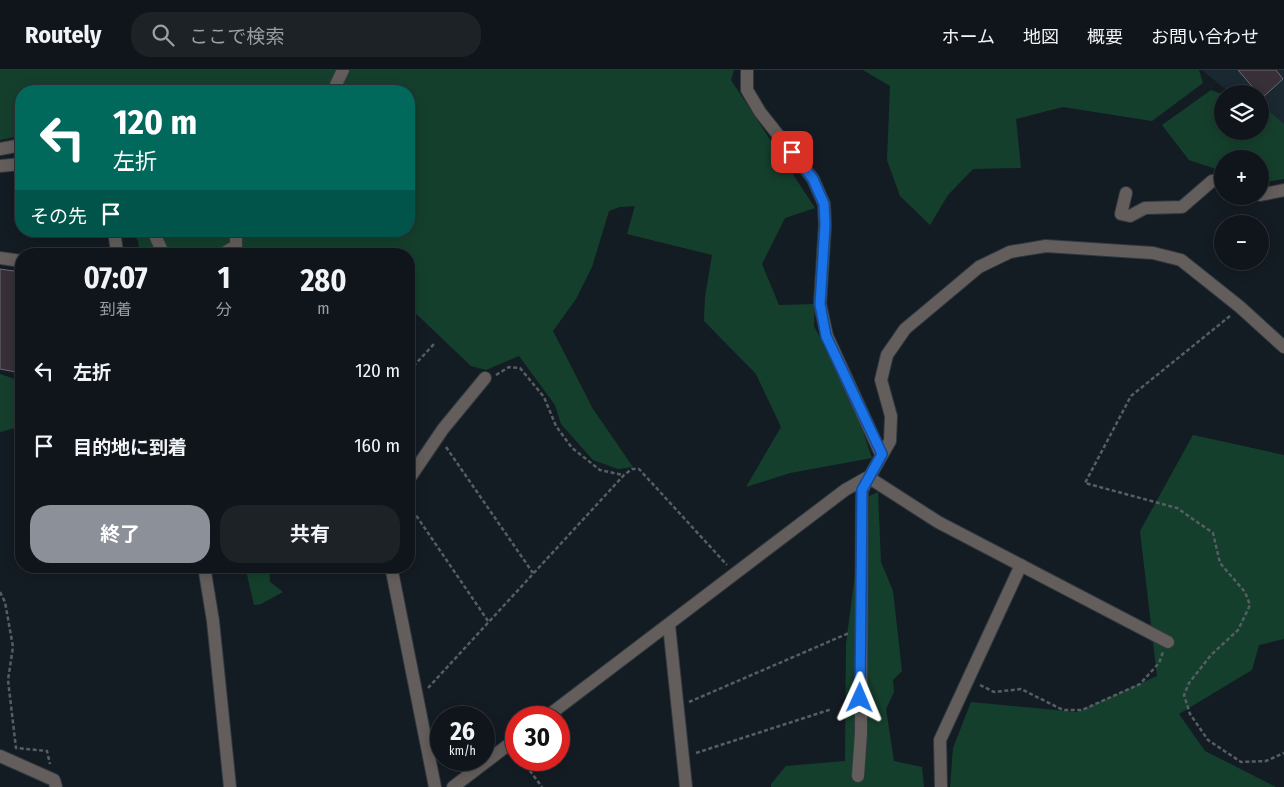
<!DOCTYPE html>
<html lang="ja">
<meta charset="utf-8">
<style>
body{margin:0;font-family:"Fira Sans Condensed","Noto Sans JP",sans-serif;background:#1d2227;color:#f1f3f6;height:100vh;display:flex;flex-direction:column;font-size:19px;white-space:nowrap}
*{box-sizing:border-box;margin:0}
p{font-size:16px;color:#9b9fa2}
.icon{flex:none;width:28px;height:28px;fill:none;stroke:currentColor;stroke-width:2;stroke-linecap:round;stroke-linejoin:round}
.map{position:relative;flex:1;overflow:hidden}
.details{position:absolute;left:15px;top:178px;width:400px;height:325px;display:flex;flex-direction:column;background:#0f151a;border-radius:20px;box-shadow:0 2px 12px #0003,0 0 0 1px #2f3439}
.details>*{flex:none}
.top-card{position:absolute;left:15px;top:15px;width:400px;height:152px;border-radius:20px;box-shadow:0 2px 12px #0003,0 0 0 1px #2f3439;background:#00695c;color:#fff;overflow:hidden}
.controls{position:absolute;left:1214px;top:15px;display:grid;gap:10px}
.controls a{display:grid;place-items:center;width:55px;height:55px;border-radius:50%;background:#0f151a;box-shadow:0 2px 12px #0003,0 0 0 1px #2f3439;font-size:25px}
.speed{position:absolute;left:430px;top:636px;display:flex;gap:10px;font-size:25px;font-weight:700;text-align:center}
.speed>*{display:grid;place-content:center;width:65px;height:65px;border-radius:50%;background:#0f151a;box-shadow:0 2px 12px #0003,0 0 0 1px #2f3439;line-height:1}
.speed small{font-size:12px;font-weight:400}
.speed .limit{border:8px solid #d22;background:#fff;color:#111}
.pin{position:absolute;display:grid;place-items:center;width:42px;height:42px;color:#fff;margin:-21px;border-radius:10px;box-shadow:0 2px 8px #0006}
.me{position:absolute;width:55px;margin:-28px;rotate:1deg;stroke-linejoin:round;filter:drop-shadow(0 0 4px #0008)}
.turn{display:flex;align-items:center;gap:18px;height:105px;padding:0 15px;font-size:22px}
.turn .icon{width:65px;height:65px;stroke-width:2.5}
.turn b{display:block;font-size:35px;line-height:42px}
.then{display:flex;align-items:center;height:48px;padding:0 15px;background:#0003;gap:10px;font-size:19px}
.eta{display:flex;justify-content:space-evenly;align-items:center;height:85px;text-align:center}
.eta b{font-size:30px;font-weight:700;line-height:35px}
.cta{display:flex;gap:10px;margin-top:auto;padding:10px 15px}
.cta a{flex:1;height:58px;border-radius:20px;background:#8c9099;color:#fff;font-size:20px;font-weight:700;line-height:58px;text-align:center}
.cta a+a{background:#1d2227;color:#f1f3f6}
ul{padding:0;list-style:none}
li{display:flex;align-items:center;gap:15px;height:75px;padding:0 15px}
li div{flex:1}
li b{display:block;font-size:19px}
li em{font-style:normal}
header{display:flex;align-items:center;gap:30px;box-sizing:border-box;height:70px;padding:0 25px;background:#0f151a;border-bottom:1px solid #2f3439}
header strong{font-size:24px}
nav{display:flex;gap:28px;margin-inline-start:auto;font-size:18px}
.search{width:350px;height:45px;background:#1d2227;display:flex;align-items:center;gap:12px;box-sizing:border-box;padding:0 18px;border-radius:20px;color:#9b9fa2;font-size:19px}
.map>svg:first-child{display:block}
.built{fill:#1a2832}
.green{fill:#153f2d}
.building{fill:#373038;stroke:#716872}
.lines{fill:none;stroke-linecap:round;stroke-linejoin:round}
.minor-casing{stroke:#313940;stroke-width:14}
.path{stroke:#565d63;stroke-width:2.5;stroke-dasharray:4 2.5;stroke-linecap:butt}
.minor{stroke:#635e5c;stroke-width:12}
.route-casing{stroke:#114b97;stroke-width:12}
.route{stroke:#1a73e8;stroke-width:9}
</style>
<header>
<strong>Routely</strong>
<div class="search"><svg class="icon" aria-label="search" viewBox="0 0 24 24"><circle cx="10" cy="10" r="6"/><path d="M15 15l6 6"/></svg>ここで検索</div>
<nav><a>ホーム</a><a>地図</a><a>概要</a><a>お問い合わせ</a></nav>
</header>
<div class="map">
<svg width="1284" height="717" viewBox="0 0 1284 717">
<rect width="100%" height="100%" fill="#141c23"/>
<path class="built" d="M 1202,0 L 1284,0 L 1284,67 L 1260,48 L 1260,24 L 1231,24 Z"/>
<path class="green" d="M 0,0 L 734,0 L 731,10 L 815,138 L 785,148 L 762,194 L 779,235 L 815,234 L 814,256 L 854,335 L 872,388 L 790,403 L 746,417 L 781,357 L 756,304 L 704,251 L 705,227 L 712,185 L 627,164 L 635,136 L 620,137 L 609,141 L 592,197 L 576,229 L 553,261 L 593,339 L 633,397 L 618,399 L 593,390 L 561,354 L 555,335 L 519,286 L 486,300 L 471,296 L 409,237 L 409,184 L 140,184 L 138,171 L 132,161 L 409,161 L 409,21 L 21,21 L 21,66 L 0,70 Z
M 863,0 L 1199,0 L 1203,13 L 1152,51 L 1063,37 L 1016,49 L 1021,98 L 973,99 L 948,125 L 930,155 L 900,126 L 887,90 L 890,16 Z
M 1211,20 L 1222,24 L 1222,61 L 1260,61 L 1260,37 L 1267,39 L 1284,54 L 1284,109 L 1260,113 L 1260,89 L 1222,89 L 1222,101 L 1189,90 L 1162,55 Z
M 0,304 L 21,311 L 21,361 L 15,358 L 0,362 Z
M 1193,365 L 1284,385 L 1284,569 L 1259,575 L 1252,600 L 1179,644 L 1205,681 L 1276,717 L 950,717 L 953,678 L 971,632 L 1077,642 L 1157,606 L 1140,461 Z
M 878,422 L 881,492 L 893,521 L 902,601 L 893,610 L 894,622 L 886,639 L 894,691 L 922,697 L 924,717 L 771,717 L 771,714 L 786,696 L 845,691 L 846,574 L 865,428 Z
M 245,496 L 269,496 L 270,512 L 283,522 L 261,534 L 254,535 Z"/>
<path class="building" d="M 1238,0 L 1276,0 L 1283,9 L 1262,28 Z
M 0,199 L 21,202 L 21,303 L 0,299 Z"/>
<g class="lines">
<g class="minor-casing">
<path id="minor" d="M 747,0 L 747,20 L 760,42 L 813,109 L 824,134 L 825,155 L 820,234 L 827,266 L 881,384
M 333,21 L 343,0
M 0,79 L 21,75
M 0,96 L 21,94
M 1126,123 L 1121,144 L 1130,146 L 1145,138 L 1182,137 L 1212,111 L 1222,110
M 1260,125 L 1284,120
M 114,161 L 117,182 L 115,184
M 153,161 L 163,183 L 167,184
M 216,184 L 222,184 L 236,176 L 236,161
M 0,188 L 21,191
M 868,407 L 938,452 L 1168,572
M 409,409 L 443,359 L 485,308
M 204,496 L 213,551 L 230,717
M 391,496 L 435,717
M 669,555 L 686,717
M 545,648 L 845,420 L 868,407
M 0,686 L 54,710 L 56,717
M 858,706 L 861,663 L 862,420 L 890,371 L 891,346 L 881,310 L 887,285 L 905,259 L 979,197 L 1010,182 L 1046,176 L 1153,183 L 1181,190 L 1240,237 L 1284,277
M 453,717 L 516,669
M 941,717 L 940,670 L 1021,495"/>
</g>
<path class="path" d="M 1230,246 L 1131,326 L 1085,413 L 1177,438 L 1213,463 L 1220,493 L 1245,522 L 1250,535 L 1238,560 L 1211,585 L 1189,613 L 1184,625 L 1190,644 L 1208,670 L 1241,692 L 1266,691 L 1284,683
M 409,301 L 434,274
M 496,305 L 509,297 L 520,298 L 544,327 L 556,356 L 572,378 L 600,400 L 623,405
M 446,377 L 533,503
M 409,435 L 488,551
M 0,522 L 5,532 L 13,577 L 8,610 L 16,678 L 47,681 L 50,694
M 980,615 L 994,622 L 1021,619 L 1063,640 L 1082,640 L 1140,614 L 1159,593 L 1163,582
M 428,618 L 624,405 L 632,399 L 639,399 L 727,495
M 689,632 L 849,563
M 696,683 L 832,639
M 522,690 L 542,717"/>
<use href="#minor" class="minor"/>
</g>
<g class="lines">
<g class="route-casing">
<path id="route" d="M 792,82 L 813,109 L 824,134 L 825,155 L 820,234 L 826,266 L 882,384 L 862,420 L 860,628"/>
</g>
<use href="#route" class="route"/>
</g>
</svg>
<div class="controls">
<a><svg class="icon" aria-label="layers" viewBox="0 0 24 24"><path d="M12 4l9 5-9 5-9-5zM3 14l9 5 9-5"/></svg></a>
<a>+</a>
<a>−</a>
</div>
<div class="speed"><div>26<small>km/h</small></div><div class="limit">30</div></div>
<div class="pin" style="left:792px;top:82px;background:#d93025"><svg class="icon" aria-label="arrive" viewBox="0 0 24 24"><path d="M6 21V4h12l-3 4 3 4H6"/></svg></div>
<svg class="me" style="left:860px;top:628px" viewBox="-20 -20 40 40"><path d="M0-17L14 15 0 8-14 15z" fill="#1a73e8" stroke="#fff" stroke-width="4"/></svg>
<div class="top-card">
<div class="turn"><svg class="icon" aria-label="left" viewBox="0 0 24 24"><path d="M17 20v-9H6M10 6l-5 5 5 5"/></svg><div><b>120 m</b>左折</div></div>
<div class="then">その先<svg class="icon" aria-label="arrive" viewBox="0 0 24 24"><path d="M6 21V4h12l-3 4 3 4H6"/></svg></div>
</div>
<section class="details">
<div class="eta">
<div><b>07:07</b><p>到着</p></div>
<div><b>1</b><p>分</p></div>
<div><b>280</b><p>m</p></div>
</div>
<ul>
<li><svg class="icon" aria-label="left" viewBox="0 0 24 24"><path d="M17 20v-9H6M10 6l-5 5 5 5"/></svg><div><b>左折</b></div><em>120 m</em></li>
<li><svg class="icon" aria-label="arrive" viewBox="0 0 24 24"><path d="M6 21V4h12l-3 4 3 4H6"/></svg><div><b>目的地に到着</b></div><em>160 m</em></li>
</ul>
<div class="cta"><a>終了</a><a>共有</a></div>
</section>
</div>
